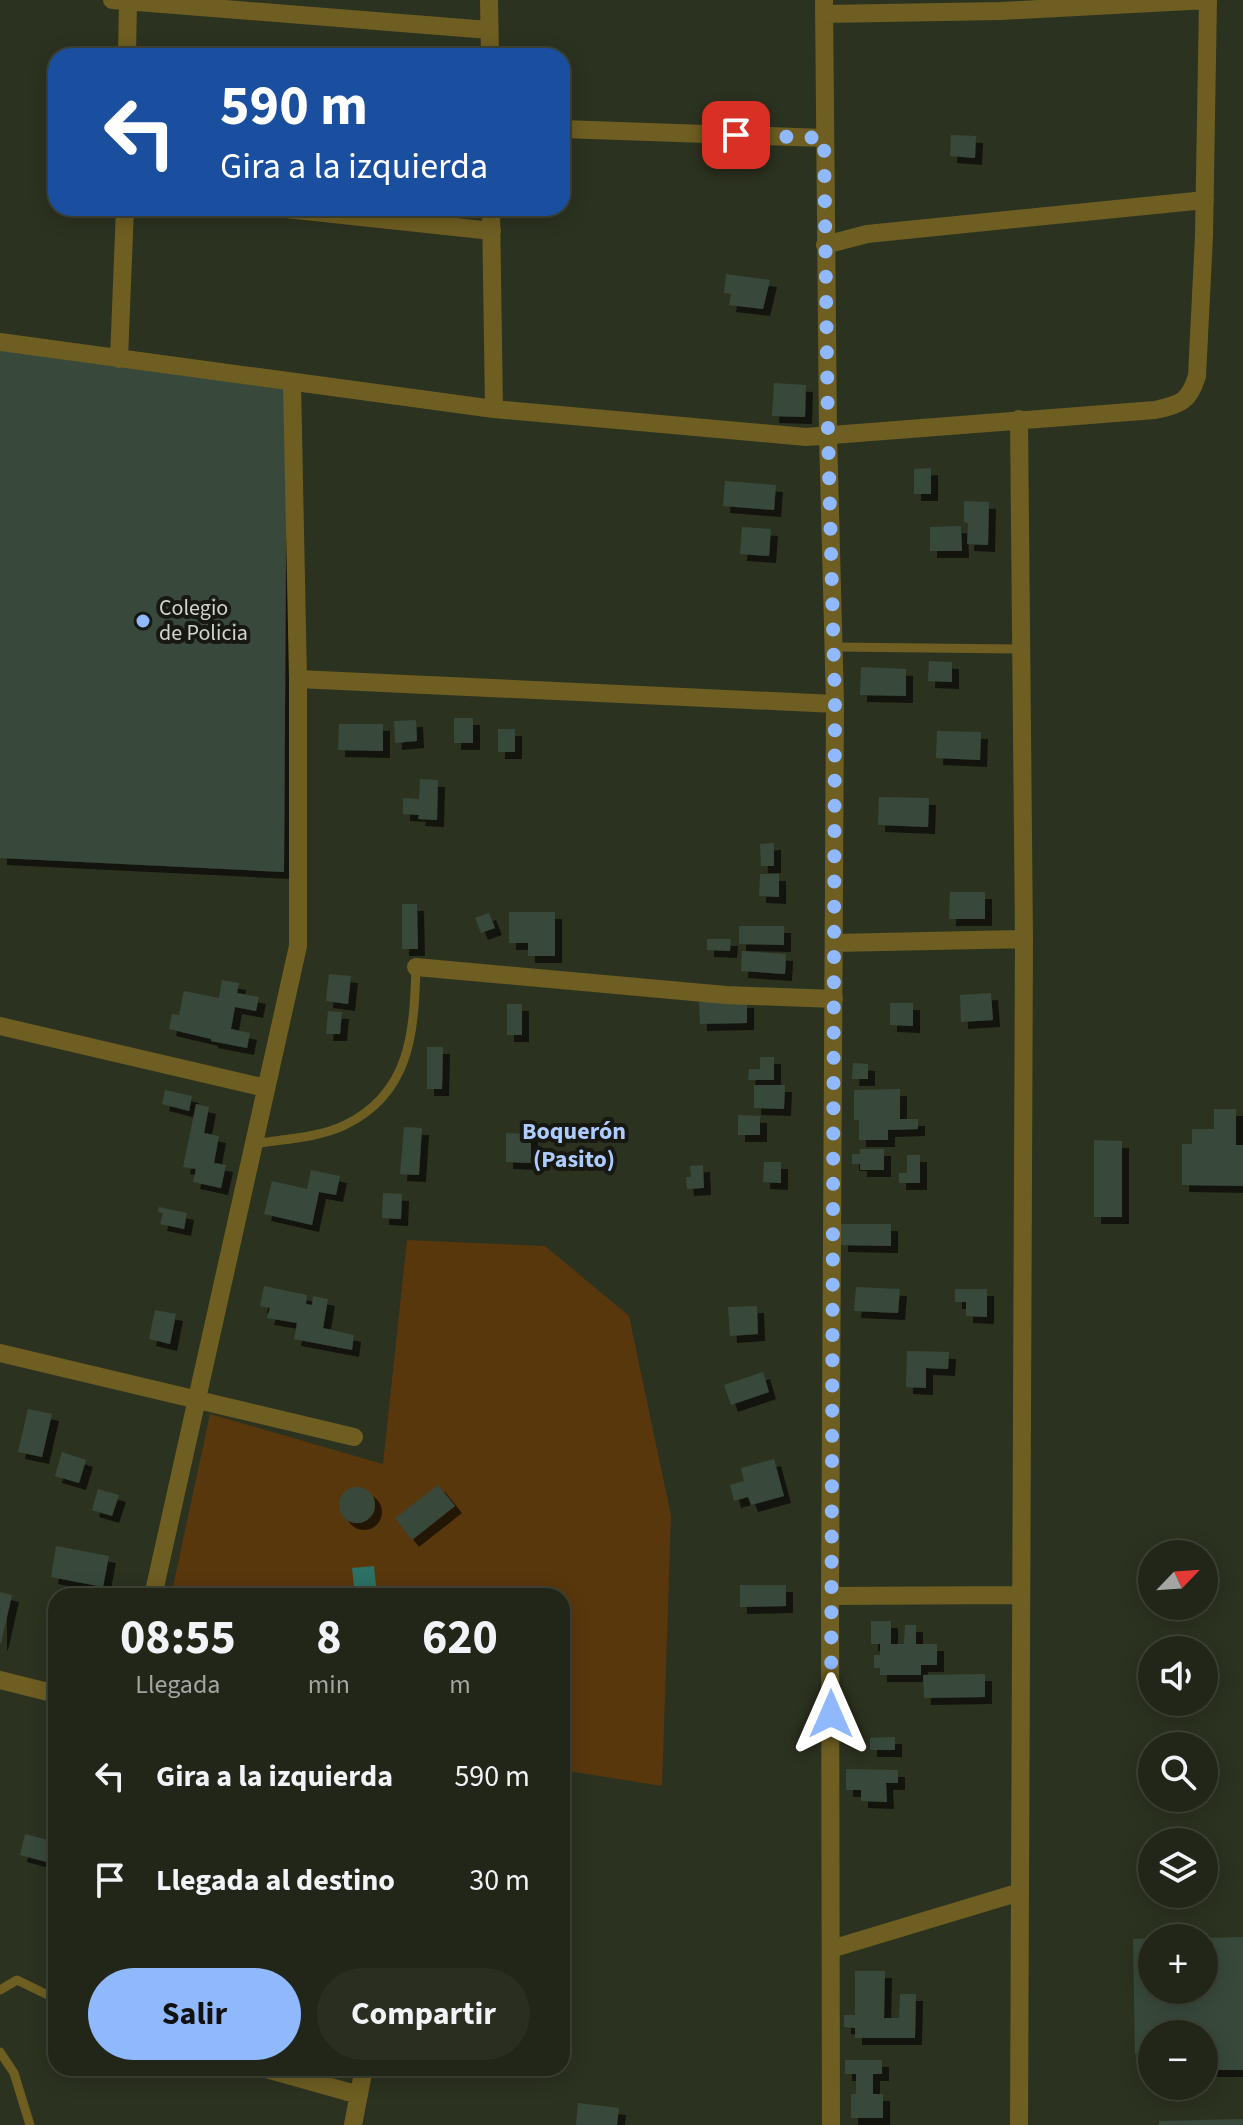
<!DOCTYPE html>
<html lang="es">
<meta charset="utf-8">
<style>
body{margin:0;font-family:"Source Sans 3",sans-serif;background:#292e21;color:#f1f3f6;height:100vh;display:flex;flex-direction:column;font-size:30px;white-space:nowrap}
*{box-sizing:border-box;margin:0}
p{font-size:26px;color:#a2a5a2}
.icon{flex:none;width:44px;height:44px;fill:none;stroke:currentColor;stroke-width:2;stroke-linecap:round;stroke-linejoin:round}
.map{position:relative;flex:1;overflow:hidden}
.drawer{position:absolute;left:48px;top:1588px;width:522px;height:488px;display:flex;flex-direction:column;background:#212618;border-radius:24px;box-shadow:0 4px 20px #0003,0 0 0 2px #3e4337}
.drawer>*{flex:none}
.guide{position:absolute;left:48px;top:48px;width:522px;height:168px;border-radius:24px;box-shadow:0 4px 20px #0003,0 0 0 2px #3e4337;background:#1a4fa0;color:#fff;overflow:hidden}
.needle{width:52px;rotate:65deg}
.tools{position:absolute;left:1138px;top:1540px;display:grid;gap:16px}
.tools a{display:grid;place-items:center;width:80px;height:80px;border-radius:50%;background:#212618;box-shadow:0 4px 20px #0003,0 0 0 2px #3e4337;font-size:40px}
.pin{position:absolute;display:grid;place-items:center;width:68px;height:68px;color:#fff;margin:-34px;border-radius:16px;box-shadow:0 4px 12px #0006}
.me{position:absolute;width:88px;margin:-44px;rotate:0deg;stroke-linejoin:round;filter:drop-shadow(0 0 6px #0008)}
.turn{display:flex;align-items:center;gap:28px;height:168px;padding:0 40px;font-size:36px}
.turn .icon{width:104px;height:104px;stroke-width:2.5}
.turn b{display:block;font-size:56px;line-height:68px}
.eta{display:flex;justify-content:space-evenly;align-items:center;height:136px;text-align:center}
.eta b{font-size:48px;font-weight:700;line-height:56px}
.primary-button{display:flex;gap:16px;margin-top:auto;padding:16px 40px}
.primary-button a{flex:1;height:92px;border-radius:48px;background:#90b8fd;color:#111;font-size:32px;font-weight:700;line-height:92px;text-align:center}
.primary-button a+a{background:#292e21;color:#f1f3f6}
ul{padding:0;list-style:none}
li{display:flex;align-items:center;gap:24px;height:104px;padding:0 40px}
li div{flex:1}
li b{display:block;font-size:30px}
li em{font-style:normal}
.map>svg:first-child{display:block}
.green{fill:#59370d}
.water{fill:#2c7163}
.building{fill:#38483b;filter:url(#shadow)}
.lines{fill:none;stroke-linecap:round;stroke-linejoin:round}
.lane{stroke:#6e5e22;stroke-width:9}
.street{stroke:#6e5e22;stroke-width:18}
.route{stroke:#90b8fd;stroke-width:14;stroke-dasharray:0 25.2}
.poi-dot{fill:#90b8fd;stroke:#161811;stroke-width:3}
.labels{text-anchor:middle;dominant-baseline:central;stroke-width:8;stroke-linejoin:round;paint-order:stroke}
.poi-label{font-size:22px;fill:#d1d5ca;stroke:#161811;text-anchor:start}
.neighbourhood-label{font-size:24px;font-weight:bold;fill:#adcbff;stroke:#161811}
</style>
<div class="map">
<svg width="1243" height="2125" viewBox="0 0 1243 2125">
<defs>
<filter id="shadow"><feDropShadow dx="7" dy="7" stdDeviation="0" flood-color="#0009"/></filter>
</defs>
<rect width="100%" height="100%" fill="#2c3220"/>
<path class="green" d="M 407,1240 L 545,1246 L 629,1316 L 671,1516 L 662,1786 L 562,1770 L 562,1596 L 171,1596 L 210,1414 L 383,1464 Z"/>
<path class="water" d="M 374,1566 L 377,1596 L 355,1596 L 352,1568 Z"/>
<path class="building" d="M 951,135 L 976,136 L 975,158 L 950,156 Z
M 726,274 L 770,280 L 763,309 L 729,305 L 731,294 L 724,293 Z
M 0,348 L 287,385 L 284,872 L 0,858 Z
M 774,383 L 806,385 L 805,417 L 772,416 Z
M 931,468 L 931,494 L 914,494 L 914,469 Z
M 725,481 L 776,485 L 774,510 L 723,506 Z
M 964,501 L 989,502 L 988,545 L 967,544 L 968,523 L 964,522 Z
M 961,526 L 962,551 L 930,551 L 930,527 Z
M 742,527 L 771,529 L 769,556 L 740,554 Z
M 929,661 L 952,662 L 952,682 L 928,681 Z
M 861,667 L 906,669 L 906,696 L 860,695 Z
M 454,718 L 473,718 L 473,743 L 454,743 Z
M 416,720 L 417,741 L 395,743 L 394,721 Z
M 339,724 L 383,724 L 383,751 L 338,750 Z
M 498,729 L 515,729 L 515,752 L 498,752 Z
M 937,731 L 981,732 L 980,760 L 936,758 Z
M 420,779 L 438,780 L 437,820 L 418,819 L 419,815 L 403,814 L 403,798 L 419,799 Z
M 879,797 L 929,798 L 928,827 L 878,825 Z
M 774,843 L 774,866 L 761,866 L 760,844 Z
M 760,874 L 779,874 L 779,897 L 759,896 Z
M 950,892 L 985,892 L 985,919 L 949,919 Z
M 402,904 L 417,904 L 418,949 L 402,949 Z
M 509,912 L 555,912 L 555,956 L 528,956 L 528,943 L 509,943 Z
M 489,913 L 495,928 L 481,933 L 475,918 Z
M 739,926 L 784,926 L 784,945 L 739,944 Z
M 707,939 L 731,939 L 730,951 L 707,950 Z
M 742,951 L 786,954 L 785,974 L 741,971 Z
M 329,974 L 351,976 L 348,1004 L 326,1001 Z
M 222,980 L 239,983 L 237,993 L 259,997 L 256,1011 L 235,1007 L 231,1029 L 250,1033 L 247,1048 L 211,1041 L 211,1039 L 169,1029 L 172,1014 L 179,1015 L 184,991 L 219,998 Z
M 991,993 L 993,1020 L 961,1022 L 960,995 Z
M 747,1001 L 747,1023 L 700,1024 L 699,1002 Z
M 890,1003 L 913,1003 L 913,1026 L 890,1025 Z
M 507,1004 L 522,1004 L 522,1035 L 507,1035 Z
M 328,1011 L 342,1012 L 340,1034 L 326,1034 Z
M 427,1047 L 443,1047 L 442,1089 L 427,1089 Z
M 760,1057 L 774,1057 L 774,1080 L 748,1080 L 749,1069 L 760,1069 Z
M 853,1063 L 868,1064 L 868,1079 L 852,1079 Z
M 754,1085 L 785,1085 L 784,1109 L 754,1108 Z
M 900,1089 L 900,1119 L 918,1119 L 918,1129 L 888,1130 L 888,1140 L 859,1140 L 859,1120 L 854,1120 L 854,1090 Z
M 165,1090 L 192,1096 L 189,1111 L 162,1104 Z
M 196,1104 L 209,1107 L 204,1133 L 219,1136 L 214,1163 L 226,1165 L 221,1188 L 193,1182 L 196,1169 L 183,1167 Z
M 1214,1109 L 1236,1109 L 1236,1145 L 1243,1145 L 1243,1186 L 1182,1185 L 1182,1144 L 1192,1144 L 1192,1129 L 1214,1129 Z
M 738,1115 L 760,1116 L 760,1135 L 738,1135 Z
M 404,1127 L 422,1128 L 419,1175 L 400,1174 Z
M 506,1133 L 531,1134 L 531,1163 L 506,1162 Z
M 1094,1140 L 1122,1141 L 1122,1217 L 1094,1217 Z
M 860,1149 L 884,1149 L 884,1170 L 860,1170 L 860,1164 L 852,1164 L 852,1154 L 860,1154 Z
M 907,1155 L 920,1155 L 920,1183 L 899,1183 L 899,1173 L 907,1173 Z
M 764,1162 L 781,1162 L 781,1183 L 763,1182 Z
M 703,1165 L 704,1188 L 687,1189 L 686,1177 L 691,1177 L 690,1166 Z
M 311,1170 L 340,1176 L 336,1195 L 319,1192 L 312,1225 L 264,1214 L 272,1181 L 307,1189 Z
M 383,1193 L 402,1194 L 401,1219 L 382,1218 Z
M 159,1207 L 187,1213 L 184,1229 L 160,1224 L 163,1213 L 158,1212 Z
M 841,1224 L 891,1224 L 891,1246 L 841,1245 Z
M 264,1286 L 307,1295 L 306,1304 L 312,1305 L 313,1296 L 328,1299 L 323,1328 L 354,1335 L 352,1350 L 294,1339 L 297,1323 L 267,1318 L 270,1308 L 260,1306 Z
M 856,1287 L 900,1289 L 898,1313 L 854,1311 Z
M 955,1289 L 987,1289 L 987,1317 L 966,1316 L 966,1302 L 955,1302 Z
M 757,1306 L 758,1334 L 730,1336 L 728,1307 Z
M 155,1310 L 176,1314 L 170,1344 L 149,1339 Z
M 907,1351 L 949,1352 L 948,1369 L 926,1368 L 926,1388 L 906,1387 Z
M 763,1372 L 769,1392 L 731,1405 L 724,1385 Z
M 28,1409 L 52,1414 L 42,1457 L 18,1452 Z
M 62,1452 L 86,1460 L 79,1483 L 55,1476 Z
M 774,1459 L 784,1496 L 751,1505 L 748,1497 L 734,1501 L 730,1485 L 744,1481 L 741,1468 Z
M 438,1485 L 455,1506 L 412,1540 L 395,1518 Z
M339 1505a18 18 0 1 1 36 0a18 18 0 1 1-36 0Z
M 98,1489 L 119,1495 L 112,1516 L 92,1510 Z
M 56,1546 L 109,1556 L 103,1587 L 51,1577 Z
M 740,1585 L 786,1585 L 786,1606 L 740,1607 Z
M 0,1592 L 12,1595 L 1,1643 L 0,1643 Z
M 54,1620 L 56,1621 L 56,1645 L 48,1642 Z
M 871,1621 L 891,1621 L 891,1644 L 904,1644 L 905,1625 L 916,1625 L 916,1644 L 937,1644 L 937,1665 L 921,1665 L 921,1675 L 880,1675 L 880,1668 L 874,1668 L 874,1655 L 880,1655 L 880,1644 L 871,1644 Z
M 985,1674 L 985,1697 L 924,1698 L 923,1675 Z
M 895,1737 L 895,1750 L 870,1750 L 870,1738 Z
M 846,1769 L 898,1770 L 898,1783 L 886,1783 L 887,1802 L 861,1801 L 861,1790 L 846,1790 Z
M 25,1834 L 55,1842 L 50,1863 L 20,1855 Z
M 1243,1937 L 1243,2070 L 1204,2070 L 1204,2034 L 1152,2034 L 1152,2054 L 1135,2054 L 1133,1939 L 1152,1938 L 1152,1990 L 1204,1990 L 1204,1938 Z
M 855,1971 L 885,1971 L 884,2018 L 899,2018 L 900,1994 L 916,1994 L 915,2038 L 855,2038 L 855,2028 L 844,2027 L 844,2015 L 855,2015 Z
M 845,2060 L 882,2060 L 882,2074 L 873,2074 L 873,2094 L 883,2094 L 883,2118 L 851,2118 L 851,2094 L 856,2094 L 856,2074 L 845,2074 Z
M 578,2103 L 619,2108 L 617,2125 L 576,2125 Z
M 1243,2119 L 1243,2125 L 1159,2125 L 1159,2121 Z"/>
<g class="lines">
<path class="lane" d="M 834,647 L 1021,649
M 254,1144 C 283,1139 318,1138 345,1125 C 411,1093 414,1032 416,967
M 0,1990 L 17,1980 L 56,1999
M 0,2052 L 14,2073 L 30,2125"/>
<path class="street" d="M 112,0 L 489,30
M 489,0 L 490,56
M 824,0 L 828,434 L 835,704 L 830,1596 L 831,2125
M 824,14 L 1001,11 L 1208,0
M 127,56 L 128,0
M 562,129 L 824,138
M 277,208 L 492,231
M 491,208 L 494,409
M 825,245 L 867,234 L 1205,200
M 0,342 L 494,409 L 806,437 L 1155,410 C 1181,404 1189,402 1197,376 L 1204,236 L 1208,0
M 119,359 L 125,208
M 1019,419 L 1024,939 L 1019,2125
M 298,679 L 835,704
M 834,943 L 1024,939
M 416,967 L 726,995 L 834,999
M 0,1026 L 266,1088
M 0,1353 L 354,1437
M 153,1596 L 298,946 L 298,679 L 292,382
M 830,1596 L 1021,1595
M 0,1680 L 56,1694
M 831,1949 L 1020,1892
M 263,2068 L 359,2095
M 353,2125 L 364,2068"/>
</g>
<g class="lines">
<path class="route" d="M 736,135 L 824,138 L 828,434 L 835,704 L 831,1714"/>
</g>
<circle class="poi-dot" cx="143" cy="621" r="8"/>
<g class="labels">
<g class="poi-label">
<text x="159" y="608">Colegio<tspan x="159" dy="25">de Policia</tspan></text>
</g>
<g class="neighbourhood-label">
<text x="574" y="1131">Boquerón<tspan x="574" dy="28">(Pasito)</tspan></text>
</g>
</g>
</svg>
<div class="tools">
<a><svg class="needle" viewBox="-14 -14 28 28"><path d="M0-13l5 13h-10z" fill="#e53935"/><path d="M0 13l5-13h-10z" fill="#a2a5a2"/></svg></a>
<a><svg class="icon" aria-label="sound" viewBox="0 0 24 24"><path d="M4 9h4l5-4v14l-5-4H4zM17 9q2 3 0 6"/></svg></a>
<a><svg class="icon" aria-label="search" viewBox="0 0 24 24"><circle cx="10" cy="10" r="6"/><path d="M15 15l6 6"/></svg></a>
<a><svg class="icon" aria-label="layers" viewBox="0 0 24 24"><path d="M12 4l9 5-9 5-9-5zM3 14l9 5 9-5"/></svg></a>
<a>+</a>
<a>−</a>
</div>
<div class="pin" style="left:736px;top:135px;background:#d93025"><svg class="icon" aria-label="arrive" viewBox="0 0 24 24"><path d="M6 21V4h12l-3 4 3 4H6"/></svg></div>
<svg class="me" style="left:831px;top:1714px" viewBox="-20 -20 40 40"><path d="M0-17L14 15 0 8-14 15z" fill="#90b8fd" stroke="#fff" stroke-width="4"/></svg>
<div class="guide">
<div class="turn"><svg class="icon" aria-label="left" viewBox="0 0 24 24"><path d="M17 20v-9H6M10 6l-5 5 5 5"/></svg><div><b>590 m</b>Gira a la izquierda</div></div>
</div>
<section class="drawer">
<div class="eta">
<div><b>08:55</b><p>Llegada</p></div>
<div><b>8</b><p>min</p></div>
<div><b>620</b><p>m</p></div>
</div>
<ul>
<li><svg class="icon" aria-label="left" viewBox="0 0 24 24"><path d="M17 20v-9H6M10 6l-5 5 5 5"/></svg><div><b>Gira a la izquierda</b></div><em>590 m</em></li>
<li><svg class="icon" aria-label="arrive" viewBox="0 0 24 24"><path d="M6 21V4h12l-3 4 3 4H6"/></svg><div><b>Llegada al destino</b></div><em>30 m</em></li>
</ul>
<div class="primary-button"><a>Salir</a><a>Compartir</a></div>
</section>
</div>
